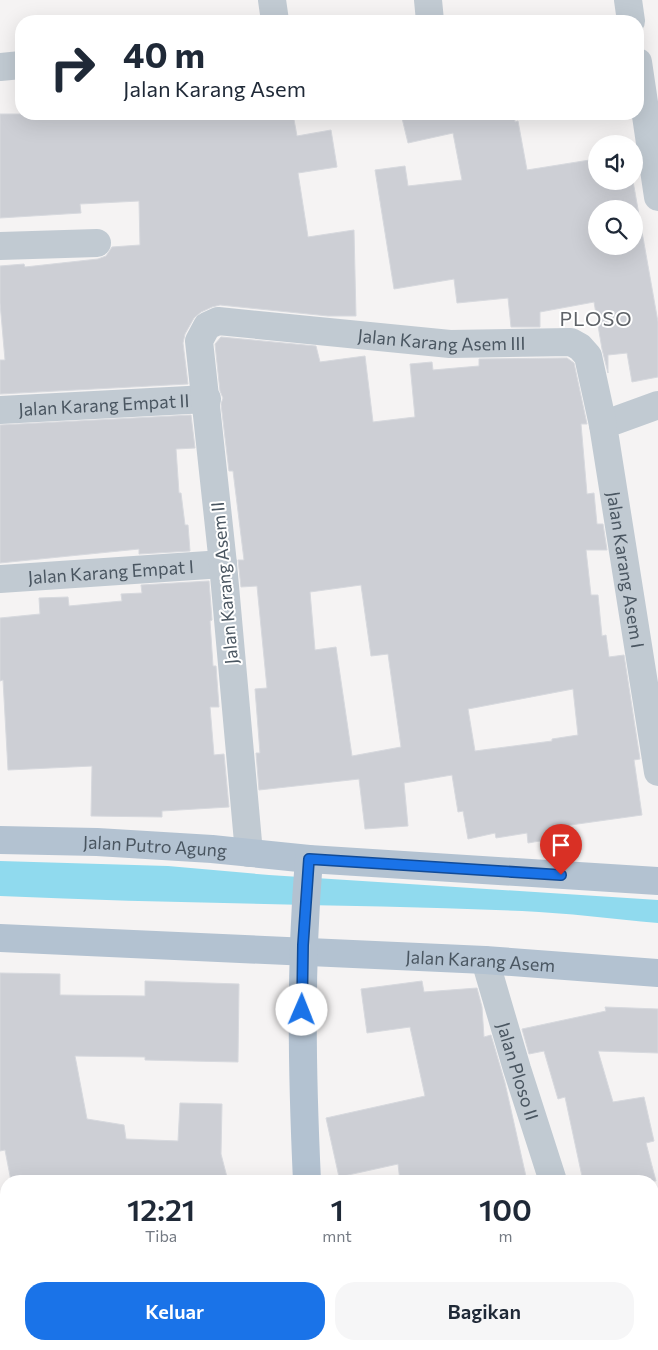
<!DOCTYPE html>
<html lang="id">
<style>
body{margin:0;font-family:Commissioner,sans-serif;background:#f6f6f7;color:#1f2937;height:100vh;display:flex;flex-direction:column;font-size:19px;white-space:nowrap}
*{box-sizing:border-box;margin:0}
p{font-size:16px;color:#747a83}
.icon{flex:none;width:28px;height:28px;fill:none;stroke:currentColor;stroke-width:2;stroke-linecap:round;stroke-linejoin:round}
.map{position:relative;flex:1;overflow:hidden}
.details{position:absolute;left:0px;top:1175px;width:659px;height:175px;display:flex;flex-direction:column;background:#fff;border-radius:20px 20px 0 0;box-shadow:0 5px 20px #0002}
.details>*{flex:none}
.hud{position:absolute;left:15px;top:15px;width:629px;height:105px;border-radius:20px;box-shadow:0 5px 20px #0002;background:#fff;color:#1f2937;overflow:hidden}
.fabs{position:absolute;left:588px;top:135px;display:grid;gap:10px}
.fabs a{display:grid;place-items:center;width:55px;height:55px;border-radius:50%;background:#fff;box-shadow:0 5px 20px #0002;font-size:25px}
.pin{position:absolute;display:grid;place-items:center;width:42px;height:42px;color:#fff;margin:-51px -21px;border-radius:50% 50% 50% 0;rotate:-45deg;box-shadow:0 0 5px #0007}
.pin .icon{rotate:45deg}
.me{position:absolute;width:55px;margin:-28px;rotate:1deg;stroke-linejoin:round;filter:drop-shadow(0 0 4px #0008)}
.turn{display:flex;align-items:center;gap:18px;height:105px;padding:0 25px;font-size:22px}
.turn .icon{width:65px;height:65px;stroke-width:2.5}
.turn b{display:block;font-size:35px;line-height:42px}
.eta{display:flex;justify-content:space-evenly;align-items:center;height:85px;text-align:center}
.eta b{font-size:30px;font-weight:600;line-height:35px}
.cta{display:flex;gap:10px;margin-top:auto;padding:10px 25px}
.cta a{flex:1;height:58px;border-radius:20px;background:#1a73e8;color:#fff;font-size:20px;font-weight:600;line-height:58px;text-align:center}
.cta a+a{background:#f6f6f7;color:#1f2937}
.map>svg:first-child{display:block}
.water{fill:#90daee}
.building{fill:#cdcfd5;stroke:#d7d9de;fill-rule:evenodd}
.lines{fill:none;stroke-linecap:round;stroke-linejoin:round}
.street{stroke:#c1cad2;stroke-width:28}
.primary{stroke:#b3c2d1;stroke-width:28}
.route-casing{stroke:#114b97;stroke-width:12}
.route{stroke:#1a73e8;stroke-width:9}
.labels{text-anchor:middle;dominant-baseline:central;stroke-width:4;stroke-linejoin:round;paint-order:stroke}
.street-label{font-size:18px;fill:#4a5661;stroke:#fff}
.quarter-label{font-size:20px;letter-spacing:1px;fill:#5f6368;stroke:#fff}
</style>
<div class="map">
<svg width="658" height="1350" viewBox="0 0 658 1350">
<rect width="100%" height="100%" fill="#f5f3f3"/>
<path class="water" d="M 0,861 L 168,866 L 269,875 L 658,900 L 658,923 C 613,919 567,913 522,911 C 348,904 174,904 0,896 Z"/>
<path class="building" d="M 0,114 L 293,114 L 297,136 L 331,130 L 337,167 L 298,173 L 308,237 L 354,230 L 356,316 L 328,316 L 220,305 L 212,307 L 201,312 L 194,318 L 185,334 L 183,343 L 188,384 L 0,394 L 0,360 L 5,360 L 0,303 L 0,266 L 24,264 L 25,267 L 98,259 L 106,256 L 112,247 L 140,245 L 139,201 L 80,204 L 81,213 L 0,218 Z
M 401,114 L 514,114 L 515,122 L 518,121 L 527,170 L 596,159 L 596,181 L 633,181 L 658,322 L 658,377 L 632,382 L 627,353 L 608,355 L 608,373 L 602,349 L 594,302 L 540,312 L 540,327 L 511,327 L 508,298 L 457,303 L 454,279 L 394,289 L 375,170 L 405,166 L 408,186 L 462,180 L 453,133 L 408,143 ZM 596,209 L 634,209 L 634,246 L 596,246 Z
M 221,337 L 316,346 L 320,362 L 365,356 L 373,422 L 415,417 L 410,364 L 432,362 L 433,370 L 479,366 L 479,359 L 567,358 L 574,363 L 587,424 L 581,424 L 587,494 L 594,493 L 597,524 L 603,524 L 607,550 L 586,550 L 591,595 L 598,595 L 602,636 L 606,635 L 609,657 L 624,655 L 640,759 L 634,760 L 642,815 L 556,827 L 558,838 L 528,843 L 527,833 L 496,838 L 495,833 L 468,839 L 463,811 L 458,812 L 452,775 L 404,783 L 408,826 L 365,829 L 359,779 L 259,790 L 256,753 L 260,753 L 255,689 L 267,688 L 257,586 L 241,587 L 238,560 L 244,560 L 233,471 L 229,471 L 221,404 L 223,398 L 220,391 L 215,344 ZM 361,585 L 371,656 L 388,654 L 401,747 L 352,756 L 336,647 L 315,650 L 310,592 ZM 573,689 L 578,735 L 552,739 L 552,741 L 475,751 L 468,709 Z
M 191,415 L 195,448 L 176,449 L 179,493 L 181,493 L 185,525 L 188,525 L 190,551 L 139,554 L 139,549 L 0,563 L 0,425 Z
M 209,581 L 212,620 L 210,621 L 213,666 L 216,666 L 219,707 L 210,707 L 214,755 L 224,754 L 229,807 L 162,811 L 162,817 L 91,816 L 92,766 L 8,770 L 3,680 L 0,681 L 0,618 L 40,614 L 39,598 L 68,597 L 69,606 L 122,601 L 121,594 L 142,593 L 141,585 Z
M 0,973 L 60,974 L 60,995 L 145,996 L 145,981 L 239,984 L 238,1062 L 145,1060 L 145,1057 L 75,1056 L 87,1119 L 124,1125 L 126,1139 L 178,1141 L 180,1103 L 222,1104 L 221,1154 L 228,1181 L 11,1181 L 5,1150 L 0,1151 Z
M 422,981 L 424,992 L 477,988 L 482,1007 L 484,1037 L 491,1035 L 505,1083 L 527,1181 L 400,1181 L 398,1164 L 339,1177 L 326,1118 L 425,1096 L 410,1027 L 367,1033 L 361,989 Z
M 605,1007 L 658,1009 L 658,1053 L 598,1051 L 613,1102 L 644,1097 L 654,1141 L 646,1143 L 656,1181 L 583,1181 L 565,1097 L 558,1099 L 544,1051 L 529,1054 L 522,1029 L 606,1011 Z"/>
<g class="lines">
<g class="street">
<path d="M 272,0 L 275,21"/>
<path d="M 428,0 L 430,21"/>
<path d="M 628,0 L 631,21"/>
<path d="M 638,62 L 658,197"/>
<path d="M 0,67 L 21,65"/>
<path d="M 0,246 L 97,243"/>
<path id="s1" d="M 658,405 L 603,425 L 658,772"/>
<path id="s2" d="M 0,410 L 207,399"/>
<path id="s3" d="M 0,579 L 223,564"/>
<path id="s4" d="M 249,853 L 223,564 L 199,341 L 207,326 L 218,321 L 450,344 L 571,342 L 580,347 L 588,356 L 603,425"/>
<path id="s5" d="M 485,960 L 517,1069 L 553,1181"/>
<path d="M 0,1274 L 6,1310"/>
<path d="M 652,1282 L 658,1281"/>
<path d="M 12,1344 L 13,1350"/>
<path d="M 608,1344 L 610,1350"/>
</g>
<g class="primary">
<path id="s6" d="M 0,840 L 97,842 L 212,849 L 309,859 L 658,881"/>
<path id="s7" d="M 0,938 L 485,960 L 658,973"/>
<path d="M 307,1181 C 302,1074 300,967 309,859"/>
<path d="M 328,1344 L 329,1350"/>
</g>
</g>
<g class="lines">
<g class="route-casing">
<path id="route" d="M 302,1010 L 303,945 L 309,859 L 561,875"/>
</g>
<use href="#route" class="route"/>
</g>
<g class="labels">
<g class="street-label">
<text stroke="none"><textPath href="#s4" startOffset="768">Jalan Karang Asem III</textPath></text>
<text stroke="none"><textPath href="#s2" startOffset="104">Jalan Karang Empat II</textPath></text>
<text stroke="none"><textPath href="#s1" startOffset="205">Jalan Karang Asem I</textPath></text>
<text stroke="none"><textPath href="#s3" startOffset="111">Jalan Karang Empat I</textPath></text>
<text transform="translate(224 583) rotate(-95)">Jalan Karang Asem II</text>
<text stroke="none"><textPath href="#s6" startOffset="155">Jalan Putro Agung</textPath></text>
<text stroke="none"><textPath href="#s7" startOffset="481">Jalan Karang Asem</textPath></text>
<text stroke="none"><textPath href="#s5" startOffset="116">Jalan Ploso II</textPath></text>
</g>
<g class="quarter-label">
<text x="596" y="318">PLOSO</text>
</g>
</g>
</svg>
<div class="fabs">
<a><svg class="icon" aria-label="sound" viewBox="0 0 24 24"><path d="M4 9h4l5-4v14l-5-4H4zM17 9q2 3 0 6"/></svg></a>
<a><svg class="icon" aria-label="search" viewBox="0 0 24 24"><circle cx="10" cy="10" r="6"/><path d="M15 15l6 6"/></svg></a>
</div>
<div class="pin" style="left:561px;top:875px;background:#d93025"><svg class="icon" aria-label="arrive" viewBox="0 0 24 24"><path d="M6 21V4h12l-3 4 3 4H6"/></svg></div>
<svg class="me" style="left:302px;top:1010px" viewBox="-20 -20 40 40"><circle r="19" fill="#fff"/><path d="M0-13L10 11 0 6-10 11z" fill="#1a73e8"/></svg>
<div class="hud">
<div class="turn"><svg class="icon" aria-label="right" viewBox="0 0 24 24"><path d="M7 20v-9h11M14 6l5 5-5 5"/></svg><div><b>40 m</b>Jalan Karang Asem</div></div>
</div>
<section class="details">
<div class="eta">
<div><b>12:21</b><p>Tiba</p></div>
<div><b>1</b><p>mnt</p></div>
<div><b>100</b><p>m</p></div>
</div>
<div class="cta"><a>Keluar</a><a>Bagikan</a></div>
</section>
</div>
